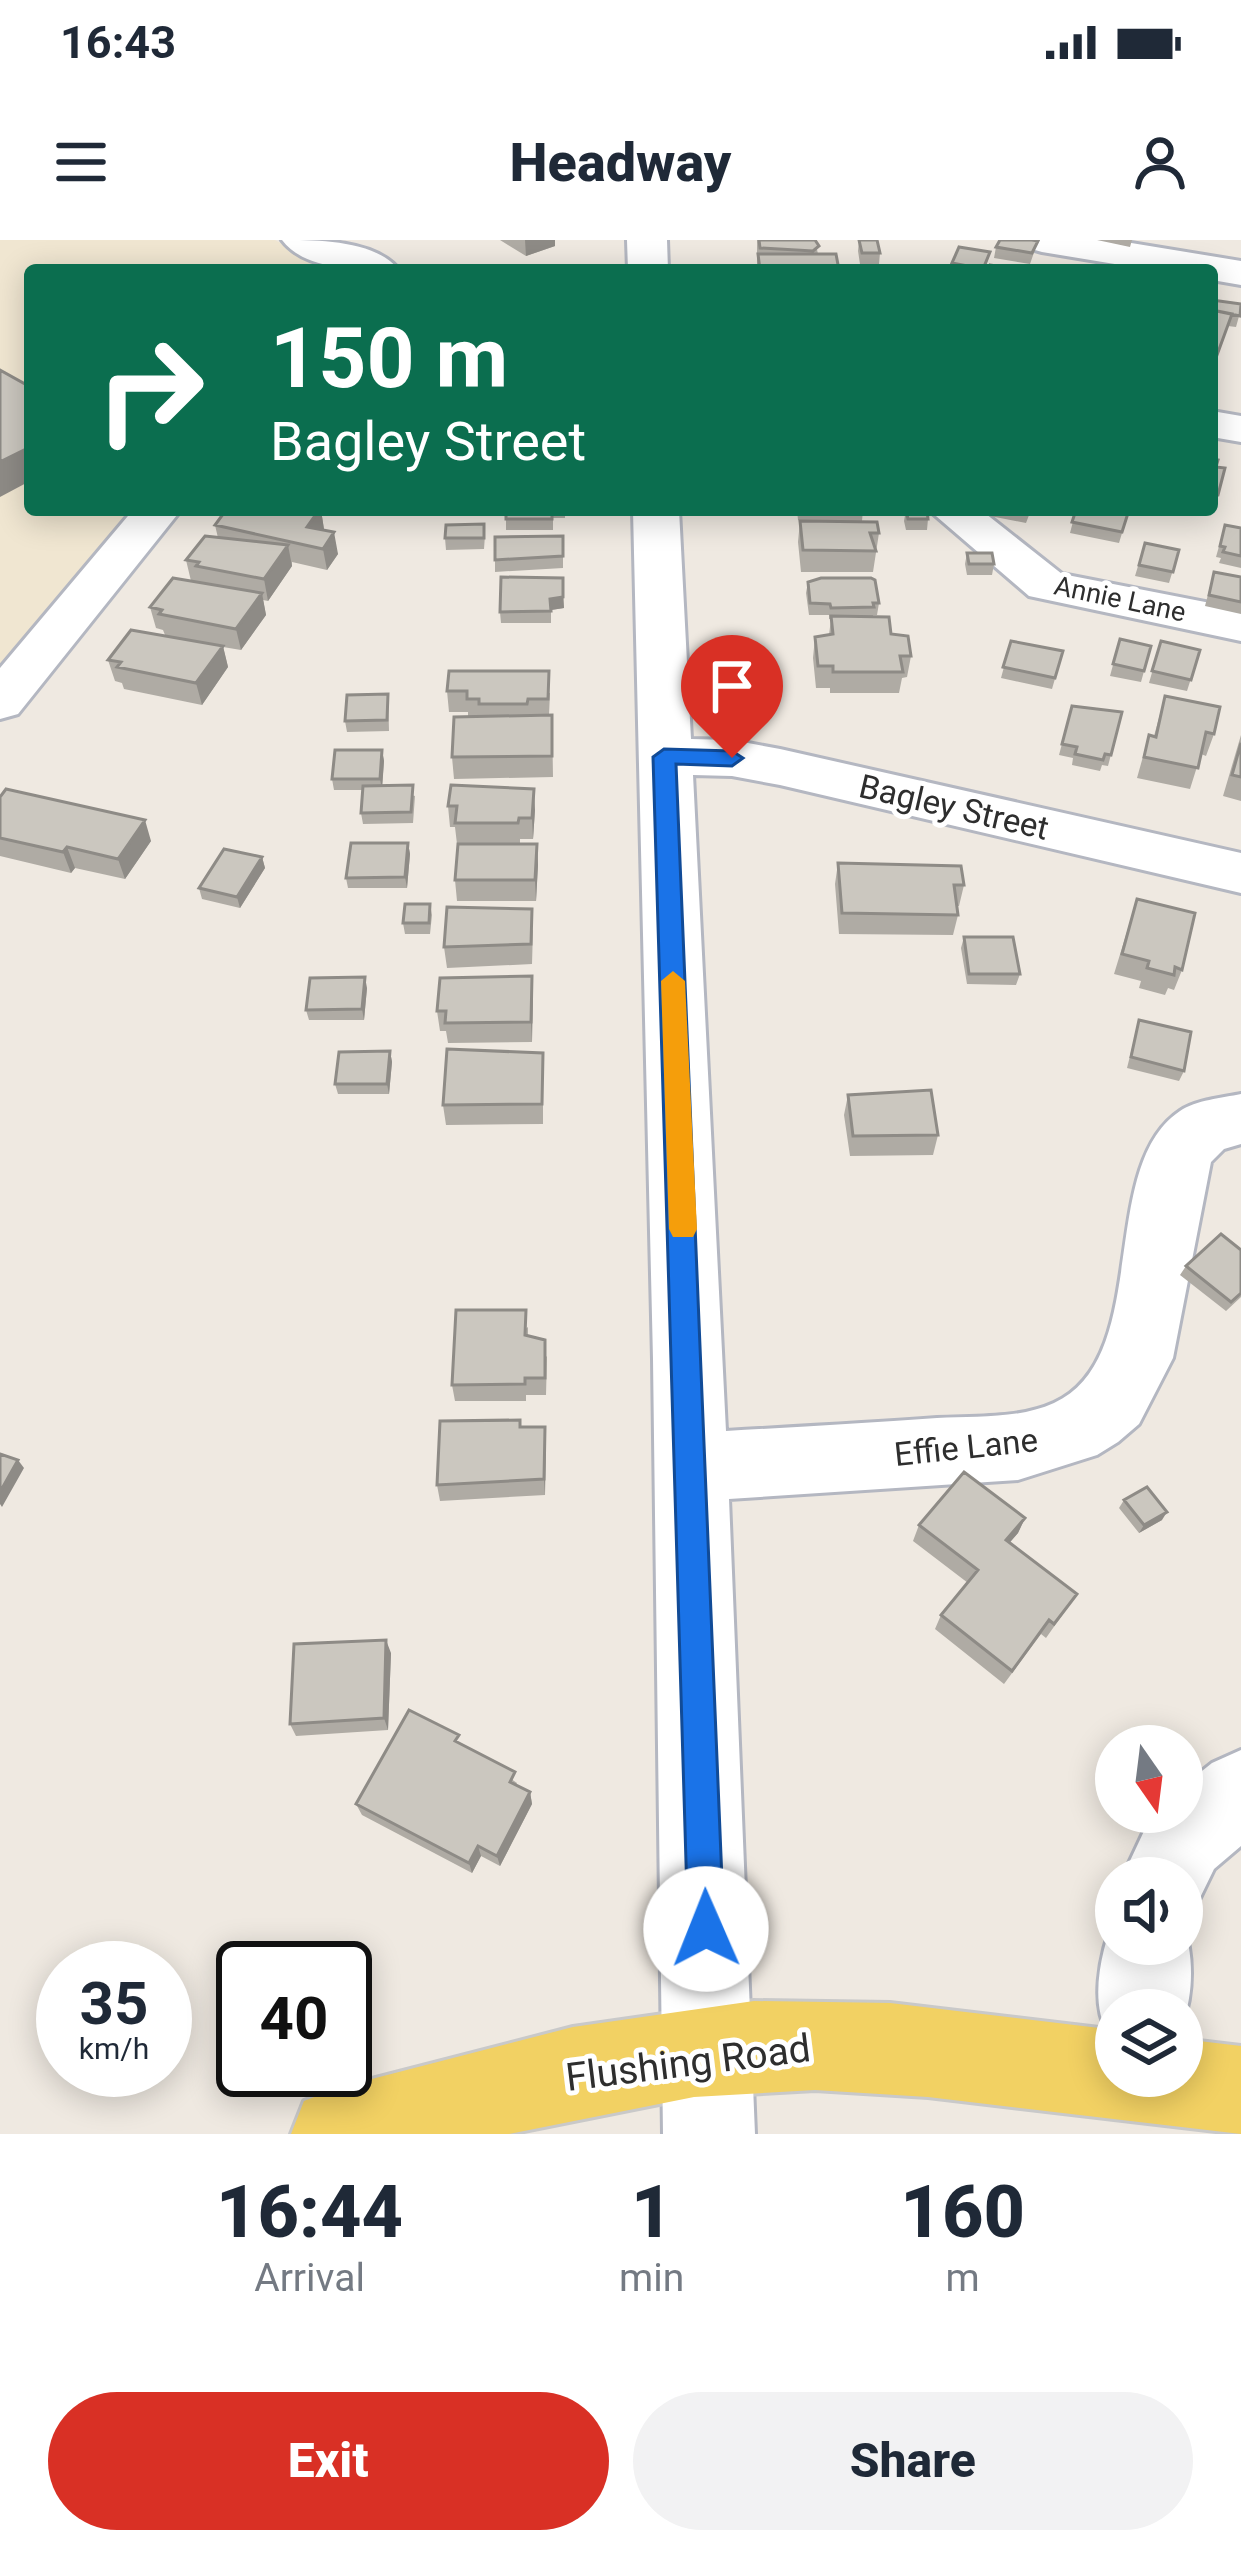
<!DOCTYPE html>
<style>
body{margin:0;font-family:Roboto,sans-serif;background:#f2f2f3;color:#1f2937;height:100vh;display:flex;flex-direction:column;font-size:45px;white-space:nowrap}
*{box-sizing:border-box;margin:0}
p{font-size:39px;color:#747a83}
.icon{flex:none;width:66px;height:66px;fill:none;stroke:currentColor;stroke-width:2;stroke-linecap:round;stroke-linejoin:round}
.map{position:relative;height:1894px;overflow:hidden}
.sheet{display:flex;flex-direction:column;background:#fff;flex:1}
.sheet>*{flex:none}
.banner{position:absolute;left:24px;top:24px;width:1194px;height:252px;border-radius:12px;box-shadow:0 6px 30px #0003;background:#0b6e4f;color:#fff;overflow:hidden}
.needle{width:78px;rotate:166deg}
.controls{position:absolute;left:1095px;top:1485px;display:grid;gap:24px}
.controls a{display:grid;place-items:center;width:108px;height:108px;border-radius:50%;background:#fff;box-shadow:0 6px 30px #0003;font-size:60px}
.speed{position:absolute;left:36px;top:1701px;display:flex;gap:24px;font-size:60px;font-weight:700;text-align:center}
.speed>*{display:grid;place-content:center;width:156px;height:156px;border-radius:50%;background:#fff;box-shadow:0 6px 30px #0003;line-height:1}
.speed small{font-size:30px;font-weight:400}
.speed .limit{border:6px solid #111;border-radius:18px;background:#fff;color:#111}
.pin{position:absolute;display:grid;place-items:center;width:102px;height:102px;color:#fff;margin:-123px -51px;border-radius:50% 50% 50% 0;rotate:-45deg;box-shadow:0 0 12px #0007}
.pin .icon{rotate:45deg}
.me{position:absolute;width:132px;margin:-66px;rotate:359deg;stroke-linejoin:round;filter:drop-shadow(0 0 9px #0008)}
.turn{display:flex;align-items:center;gap:42px;height:252px;padding:0 48px;font-size:54px}
.turn .icon{width:156px;height:156px;stroke-width:2.5}
.turn b{display:block;font-size:84px;line-height:102px}
.eta{display:flex;justify-content:space-evenly;align-items:center;height:204px;text-align:center}
.eta b{font-size:72px;font-weight:800;line-height:84px}
.primary-button{display:flex;gap:24px;margin-top:auto;padding:24px 48px}
.primary-button a{flex:1;height:138px;border-radius:72px;background:#d93025;color:#fff;font-size:48px;font-weight:800;line-height:138px;text-align:center}
.primary-button a+a{background:#f2f2f3;color:#1f2937}
.status{display:flex;justify-content:space-between;align-items:center;height:84px;padding:0 60px;background:#fff;direction:ltr}
.status svg{height:33px;fill:currentColor}
header{display:flex;justify-content:space-between;align-items:center;height:156px;padding:0 48px;background:#fff;font-size:54px;font-weight:800}
.map>svg:first-child{display:block}
.education{fill:#f0e6d1}
.lines{fill:none;stroke-linecap:round;stroke-linejoin:round}
.minor-casing{stroke:#b4b7c1;stroke-width:6}
.major-casing{stroke:#c9c9c9;stroke-width:6}
.minor{fill:#fff;fill-rule:evenodd}
.major{fill:#f2d163;fill-rule:evenodd}
.wall{fill:#afaba4}
.shaded-wall{fill:#8e8b86}
.building{fill:#cbc7bf;stroke:#8e8b86;stroke-width:3}
.route{fill:#1a73e8;stroke:#114b97;stroke-width:3}
.slow{fill:#f59e0b}
.labels{text-anchor:middle;dominant-baseline:central;stroke-width:10;stroke-linejoin:round;paint-order:stroke}
.far-street-label{font-size:27px;fill:#2e2e2e;stroke:#fff}
.street-label{font-size:33px;fill:#2e2e2e;stroke:#fff}
.near-street-label{font-size:39px;fill:#2e2e2e;stroke:#fff}
</style>
<div class="status"><b>16:43</b><svg viewBox="0 0 49 12"><path d="M0 12V9h3v3zM5 12V6h3v6zM10 12V3h3v9zM15 12V0h3v12zM26 1h20v11H26zM47 4h2v5h-2z"/></svg></div>
<header><svg class="icon" aria-label="menu" viewBox="0 0 24 24"><path d="M4 6h16M4 12h16M4 18h16"/></svg>Headway<svg class="icon" aria-label="person" viewBox="0 0 24 24"><circle cx="12" cy="8" r="4"/><path d="M4 21q1-7 8-7t8 7"/></svg></header>
<div class="map">
<svg width="1241" height="1894" viewBox="0 0 1241 1894">
<rect width="100%" height="100%" fill="#efe9e1"/>
<path class="education" d="M 0,0 L 275,0 L 305,17 L 318,30 L 30,30 L 30,270 L 133,270 L 0,429 Z"/>
<g class="lines">
<g class="minor-casing">
<path id="minor" d="M 282,0 C 317,0 376,0 399,30 C 364,30 306,32 282,0 Z
M 627,0 L 667,0 L 668,30 L 628,30 Z
M 1022,0 L 1113,0 L 1241,21 L 1241,45 L 1212,40 L 1212,30 L 1151,30 L 1042,12 L 1028,8 Z
M 1212,171 L 1241,176 L 1241,202 L 1212,197 Z
M 133,270 L 181,270 L 18,474 L 0,479 L 0,428 Z
M 633,270 L 679,270 L 691,499 L 732,500 L 780,509 L 1241,613 L 1241,653 L 780,545 L 732,536 L 693,535 L 726,1191 C 797,1187 867,1183 937,1178 C 975,1176 1019,1179 1054,1163 C 1153,1118 1096,927 1180,871 C 1196,860 1222,858 1241,854 L 1241,904 L 1224,909 L 1211,922 L 1173,1118 L 1139,1184 L 1118,1202 L 1097,1215 L 1018,1240 L 729,1259 L 755,1894 L 663,1894 L 653,1119 Z
M 929,270 L 981,270 L 1062,334 L 1241,369 L 1241,401 L 1029,356 Z
M 1241,1510 L 1241,1606 L 1214,1629 L 1195,1668 L 1182,1674 L 1182,1638 L 1122,1638 L 1153,1572 L 1182,1572 L 1182,1547 L 1212,1523 Z
M 1116,1673 L 1116,1704 L 1182,1704 L 1182,1683 C 1194,1712 1194,1754 1182,1784 L 1182,1770 L 1116,1770 L 1116,1804 C 1085,1772 1101,1710 1116,1673 Z"/>
</g>
<g class="major-casing">
<path id="major" d="M 754,1761 L 890,1763 L 1116,1790 L 1116,1836 L 1182,1836 L 1182,1799 L 1241,1806 L 1241,1894 L 928,1857 L 815,1850 L 694,1857 L 509,1894 L 291,1894 L 304,1861 L 337,1848 L 573,1787 Z"/>
</g>
<use href="#minor" class="minor"/>
<use href="#major" class="major"/>
</g>
<path class="wall" d="M 500,0 L 555,0 L 555,6 L 526,16 Z
M 757,0 L 815,0 L 818,14 L 839,30 L 757,30 Z
M 859,0 L 880,13 L 879,24 L 860,24 L 858,11 Z
M 1097,0 L 1132,0 L 1130,7 Z
M 1038,1 L 1030,24 L 994,18 L 996,7 Z
M 990,12 L 985,30 L 951,30 L 952,23 Z
M 1212,60 L 1241,69 L 1236,87 L 1228,86 L 1212,132 Z
M 226,270 L 321,270 L 324,290 L 338,314 L 327,330 L 292,322 L 292,326 L 268,361 L 263,360 L 266,375 L 241,410 L 223,407 L 228,427 L 202,465 L 124,449 L 122,443 L 115,441 L 108,420 L 165,395 L 163,390 L 156,388 L 150,367 L 191,341 L 186,320 L 218,298 L 215,285 Z
M 506,270 L 565,270 L 565,278 L 553,278 L 553,290 L 506,290 Z
M 797,270 L 863,270 L 862,281 L 879,293 L 873,332 L 801,332 L 798,302 L 800,281 L 811,281 L 798,280 Z
M 906,270 L 928,279 L 927,290 L 906,290 L 904,281 Z
M 991,270 L 1031,270 L 1026,283 L 990,276 Z
M 1076,270 L 1129,270 L 1119,303 L 1070,293 Z
M 1225,285 L 1241,288 L 1241,328 L 1219,323 L 1221,318 L 1216,317 Z
M 485,295 L 484,309 L 446,310 L 445,298 Z
M 563,296 L 563,328 L 495,332 L 495,320 Z
M 1145,303 L 1179,310 L 1169,343 L 1135,336 Z
M 967,313 L 994,324 L 992,335 L 967,335 L 965,324 Z
M 1214,332 L 1241,337 L 1241,374 L 1205,366 Z
M 563,338 L 564,368 L 551,370 L 551,383 L 501,383 L 500,372 Z
M 808,342 L 879,363 L 877,375 L 873,375 L 873,377 L 911,416 L 907,437 L 902,438 L 899,453 L 830,453 L 830,448 L 816,448 L 813,418 L 815,397 L 829,395 L 831,379 L 829,379 L 829,375 L 809,375 L 806,353 Z
M 1120,399 L 1151,406 L 1141,442 L 1110,436 Z
M 1011,401 L 1063,411 L 1052,449 L 1001,438 Z
M 1161,401 L 1200,410 L 1187,451 L 1149,443 Z
M 447,451 L 550,453 L 549,475 L 552,475 L 553,537 L 454,539 L 452,517 L 468,477 L 468,472 L 449,472 Z
M 388,454 L 389,491 L 347,492 L 345,481 Z
M 1165,456 L 1214,494 L 1206,516 L 1201,514 L 1190,549 L 1137,538 L 1149,495 L 1154,496 Z
M 1072,466 L 1122,472 L 1108,526 L 1102,525 L 1100,531 L 1072,525 L 1073,518 L 1059,515 Z
M 1241,495 L 1241,561 L 1223,556 Z
M 382,510 L 384,521 L 382,546 L 415,556 L 413,583 L 363,584 L 361,573 L 363,550 L 334,550 L 332,539 Z
M 0,557 L 151,601 L 125,639 L 75,628 L 71,633 L 0,616 Z
M 448,566 L 535,570 L 533,599 L 520,599 L 520,604 L 537,604 L 538,625 L 536,661 L 457,661 L 455,640 L 494,604 L 457,604 L 455,587 L 450,587 Z
M 408,603 L 410,614 L 407,648 L 348,648 L 346,638 Z
M 262,617 L 265,628 L 240,668 L 202,659 L 199,648 Z
M 838,623 L 964,645 L 959,666 L 957,666 L 958,675 L 953,695 L 839,694 L 835,644 Z
M 1137,659 L 1182,730 L 1174,750 L 1168,748 L 1165,755 L 1139,748 L 1141,741 L 1114,734 Z
M 430,664 L 432,675 L 430,694 L 405,694 L 403,683 Z
M 533,690 L 532,724 L 447,728 L 444,707 Z
M 964,697 L 1020,734 L 1016,745 L 967,744 L 961,708 Z
M 532,736 L 532,802 L 448,803 L 446,791 L 440,791 L 437,771 Z
M 367,748 L 364,780 L 309,780 L 306,770 Z
M 1139,780 L 1184,831 L 1179,841 L 1127,828 Z
M 390,811 L 392,822 L 389,854 L 338,854 L 335,844 Z
M 543,813 L 543,884 L 446,885 L 443,865 Z
M 848,855 L 938,895 L 933,915 L 850,916 L 844,875 Z
M 1241,1010 L 1241,1057 L 1226,1071 L 1180,1035 L 1186,1026 Z
M 528,1087 L 528,1096 L 547,1117 L 546,1155 L 526,1155 L 526,1161 L 455,1161 L 452,1145 Z
M 545,1187 L 545,1255 L 440,1261 L 437,1245 Z
M 1124,1260 L 1162,1280 L 1139,1293 L 1119,1268 Z
M 1025,1278 L 1018,1293 L 1009,1303 L 1077,1354 L 1046,1398 L 1041,1394 L 1004,1444 L 935,1389 L 941,1375 L 968,1343 L 913,1301 L 919,1285 Z
M 391,1413 L 388,1490 L 296,1496 L 290,1484 Z
M 462,1505 L 517,1543 L 516,1545 L 530,1552 L 532,1564 L 500,1626 L 481,1616 L 472,1633 L 362,1575 L 356,1564 Z"/>
<path class="shaded-wall" d="M 525,0 L 555,0 L 555,6 L 526,16 Z
M 30,207 L 30,241 L 0,257 L 0,222 Z
M 319,270 L 321,270 L 324,289 L 311,308 L 307,287 Z
M 334,292 L 338,314 L 327,330 L 323,309 Z
M 288,305 L 292,326 L 268,361 L 264,339 Z
M 262,353 L 266,375 L 241,410 L 236,389 Z
M 563,357 L 564,368 L 551,370 L 550,359 Z
M 223,406 L 228,427 L 202,465 L 196,443 Z
M 382,510 L 384,521 L 382,550 L 380,539 Z
M 534,549 L 535,570 L 533,599 L 532,578 Z
M 145,580 L 151,601 L 125,639 L 118,619 Z
M 408,603 L 410,614 L 407,648 L 405,637 Z
M 537,604 L 538,625 L 536,661 L 535,640 Z
M 67,607 L 75,628 L 71,633 L 63,612 Z
M 262,617 L 265,628 L 240,668 L 237,657 Z
M 532,736 L 533,757 L 532,802 L 531,782 Z
M 365,737 L 367,748 L 364,780 L 362,769 Z
M 390,811 L 392,822 L 389,854 L 387,844 Z
M 545,1187 L 546,1203 L 545,1255 L 544,1239 Z
M 18,1220 L 24,1228 L 2,1267 L 0,1264 L 0,1252 Z
M 1167,1272 L 1162,1280 L 1139,1293 L 1144,1285 Z
M 1025,1278 L 1018,1293 L 999,1315 L 1006,1300 Z
M 386,1400 L 391,1413 L 388,1490 L 384,1478 Z
M 530,1552 L 532,1564 L 500,1626 L 497,1616 Z
M 478,1606 L 481,1616 L 472,1633 L 469,1623 Z"/>
<path class="building" d="M 759,0 L 815,0 L 819,6 L 813,11 L 760,8 Z
M 859,0 L 877,0 L 880,13 L 862,13 Z
M 1000,0 L 1032,0 L 1038,1 L 1032,13 L 996,7 Z
M 959,7 L 990,12 L 983,29 L 952,23 Z
M 758,14 L 836,14 L 839,30 L 760,30 Z
M 990,25 L 1022,30 L 987,30 Z
M 1212,60 L 1241,64 L 1240,76 L 1212,70 Z
M 1212,70 L 1232,74 L 1217,115 L 1212,114 Z
M 0,130 L 27,145 L 30,144 L 30,207 L 0,222 Z
M 1212,219 L 1218,220 L 1216,227 L 1225,228 L 1218,255 L 1212,255 Z
M 226,270 L 319,270 L 307,287 L 334,292 L 323,309 L 215,285 Z
M 506,270 L 552,270 L 552,279 L 506,279 Z
M 813,270 L 863,270 L 864,272 Z
M 906,270 L 927,270 L 928,279 L 908,279 Z
M 1076,270 L 1129,270 L 1122,292 L 1072,282 Z
M 800,281 L 877,282 L 879,293 L 870,293 L 876,311 L 803,310 Z
M 484,284 L 484,298 L 445,298 L 446,285 Z
M 1225,285 L 1241,288 L 1241,316 L 1223,312 L 1225,307 L 1220,306 Z
M 205,296 L 288,305 L 264,339 L 196,326 L 199,322 L 186,320 Z
M 563,296 L 563,316 L 495,320 L 495,297 Z
M 1145,303 L 1179,310 L 1173,332 L 1139,325 Z
M 967,313 L 992,313 L 994,324 L 969,324 Z
M 1214,332 L 1241,337 L 1241,362 L 1209,355 Z
M 501,337 L 563,338 L 563,357 L 550,359 L 551,371 L 500,372 Z
M 173,338 L 262,353 L 236,389 L 159,374 L 162,370 L 150,367 Z
M 821,338 L 871,338 L 875,340 L 879,363 L 873,363 L 874,367 L 831,368 L 830,364 L 810,363 L 808,342 Z
M 831,376 L 889,377 L 891,394 L 908,396 L 911,416 L 900,416 L 903,432 L 833,432 L 833,426 L 818,426 L 815,397 L 833,394 Z
M 131,390 L 223,406 L 196,443 L 117,427 L 121,422 L 108,420 Z
M 1120,399 L 1151,406 L 1144,431 L 1113,424 Z
M 1011,401 L 1063,411 L 1055,438 L 1003,427 Z
M 1161,401 L 1200,410 L 1191,440 L 1152,431 Z
M 449,431 L 549,431 L 548,459 L 528,459 L 527,464 L 479,464 L 479,459 L 467,459 L 467,451 L 447,451 Z
M 388,454 L 387,480 L 345,481 L 347,455 Z
M 1165,456 L 1220,467 L 1214,494 L 1206,492 L 1198,528 L 1144,517 L 1149,495 L 1156,497 Z
M 1072,466 L 1122,472 L 1111,515 L 1105,514 L 1103,520 L 1075,514 L 1077,507 L 1062,504 Z
M 552,475 L 552,516 L 452,517 L 454,477 Z
M 1241,503 L 1241,537 L 1232,535 Z
M 335,510 L 382,510 L 380,539 L 332,539 Z
M 413,545 L 411,572 L 361,573 L 363,546 Z
M 451,545 L 534,549 L 532,578 L 519,578 L 518,583 L 455,583 L 457,566 L 448,566 Z
M 6,549 L 145,580 L 118,619 L 67,607 L 63,612 L 0,598 L 0,557 Z
M 351,603 L 408,603 L 405,637 L 346,638 Z
M 458,604 L 537,604 L 535,640 L 455,640 Z
M 224,609 L 262,617 L 237,657 L 199,648 Z
M 838,623 L 961,626 L 964,645 L 954,645 L 958,675 L 842,673 Z
M 1137,659 L 1195,673 L 1182,730 L 1175,727 L 1174,735 L 1147,728 L 1149,721 L 1122,714 Z
M 405,664 L 430,664 L 429,683 L 403,683 Z
M 447,667 L 532,669 L 531,704 L 444,707 Z
M 964,697 L 1013,697 L 1020,734 L 969,734 Z
M 532,736 L 531,782 L 445,783 L 446,771 L 437,771 L 440,738 Z
M 365,737 L 362,769 L 306,770 L 310,738 Z
M 1139,780 L 1191,792 L 1184,831 L 1131,817 Z
M 447,809 L 543,813 L 542,864 L 443,865 Z
M 390,811 L 387,844 L 335,844 L 339,812 Z
M 931,850 L 938,895 L 853,896 L 848,855 Z
M 1221,994 L 1241,1010 L 1241,1053 L 1231,1062 L 1186,1026 Z
M 456,1070 L 526,1070 L 525,1095 L 545,1100 L 545,1138 L 525,1138 L 525,1144 L 452,1145 Z
M 520,1180 L 520,1187 L 545,1187 L 544,1239 L 437,1245 L 440,1181 Z
M 0,1214 L 18,1220 L 0,1252 Z
M 964,1232 L 1025,1278 L 1006,1300 L 1077,1354 L 1054,1384 L 1049,1380 L 1012,1431 L 941,1375 L 978,1330 L 919,1285 Z
M 1147,1247 L 1167,1272 L 1144,1285 L 1124,1260 Z
M 386,1400 L 384,1478 L 290,1484 L 294,1404 Z
M 409,1470 L 459,1495 L 455,1501 L 515,1532 L 510,1542 L 530,1552 L 497,1616 L 478,1606 L 469,1623 L 356,1564 Z"/>
<path class="route" d="M 664,509 L 732,511 L 743,518 L 732,526 L 676,524 L 724,1689 L 718,1702 L 706,1707 L 693,1702 L 688,1689 L 653,517 Z"/>
<path class="slow" d="M 673,731 L 685,741 L 697,989 L 693,997 L 673,997 L 669,989 L 661,741 Z"/>
<g class="labels">
<g class="far-street-label">
<text transform="translate(1120 359) rotate(12)">Annie Lane</text>
</g>
<g class="street-label">
<text transform="translate(954 567) rotate(13)">Bagley Street</text>
<text transform="translate(966 1207) rotate(-6)">Effie Lane</text>
</g>
<g class="near-street-label">
<text transform="translate(688 1823) rotate(-7)">Flushing Road</text>
</g>
</g>
</svg>
<div class="controls">
<a><svg class="needle" viewBox="-14 -14 28 28"><path d="M0-13l5 13h-10z" fill="#e53935"/><path d="M0 13l5-13h-10z" fill="#747a83"/></svg></a>
<a><svg class="icon" aria-label="sound" viewBox="0 0 24 24"><path d="M4 9h4l5-4v14l-5-4H4zM17 9q2 3 0 6"/></svg></a>
<a><svg class="icon" aria-label="layers" viewBox="0 0 24 24"><path d="M12 4l9 5-9 5-9-5zM3 14l9 5 9-5"/></svg></a>
</div>
<div class="speed"><div>35<small>km/h</small></div><div class="limit">40</div></div>
<div class="pin" style="left:732px;top:518px;background:#d93025"><svg class="icon" aria-label="arrive" viewBox="0 0 24 24"><path d="M6 21V4h12l-3 4 3 4H6"/></svg></div>
<svg class="me" style="left:706px;top:1689px" viewBox="-20 -20 40 40"><circle r="19" fill="#fff"/><path d="M0-13L10 11 0 6-10 11z" fill="#1a73e8"/></svg>
<div class="banner">
<div class="turn"><svg class="icon" aria-label="right" viewBox="0 0 24 24"><path d="M7 20v-9h11M14 6l5 5-5 5"/></svg><div><b>150 m</b>Bagley Street</div></div>
</div>
</div>
<section class="sheet">
<div class="eta">
<div><b>16:44</b><p>Arrival</p></div>
<div><b>1</b><p>min</p></div>
<div><b>160</b><p>m</p></div>
</div>
<div class="primary-button"><a>Exit</a><a>Share</a></div>
</section>
